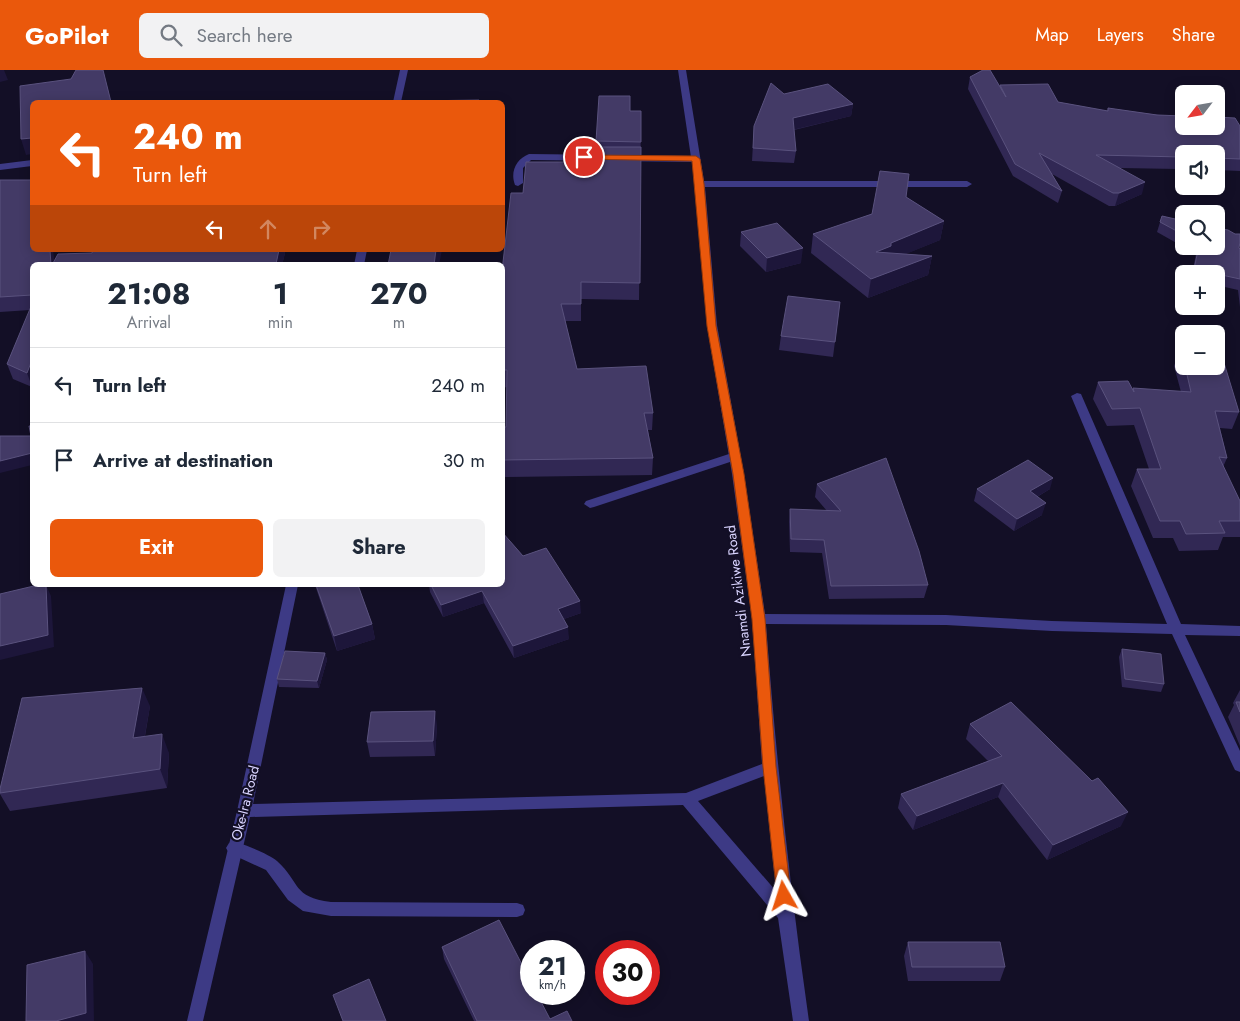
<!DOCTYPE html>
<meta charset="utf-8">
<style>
body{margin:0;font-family:Jost,sans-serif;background:#f2f2f3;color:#1f2937;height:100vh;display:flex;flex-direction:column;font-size:19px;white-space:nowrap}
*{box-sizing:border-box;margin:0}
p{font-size:16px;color:#747a83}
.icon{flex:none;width:28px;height:28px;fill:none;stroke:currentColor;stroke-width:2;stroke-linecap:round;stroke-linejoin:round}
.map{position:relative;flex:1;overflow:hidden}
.details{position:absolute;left:30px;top:192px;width:475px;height:325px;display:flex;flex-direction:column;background:#fff;border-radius:8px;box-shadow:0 2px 12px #0003}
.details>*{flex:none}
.banner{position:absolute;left:30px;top:30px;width:475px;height:152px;border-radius:8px;box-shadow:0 2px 12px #0003;background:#ea580c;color:#fff;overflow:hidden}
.needle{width:32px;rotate:239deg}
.controls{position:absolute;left:1175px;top:15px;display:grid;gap:10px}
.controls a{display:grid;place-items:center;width:50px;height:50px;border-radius:8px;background:#fff;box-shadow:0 2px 12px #0003;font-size:25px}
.speed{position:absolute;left:520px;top:870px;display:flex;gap:10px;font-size:25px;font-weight:700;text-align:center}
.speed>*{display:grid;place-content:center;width:65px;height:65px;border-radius:50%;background:#fff;box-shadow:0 2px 12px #0003;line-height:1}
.speed small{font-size:12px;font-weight:400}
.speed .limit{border:8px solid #d22;background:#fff;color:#111}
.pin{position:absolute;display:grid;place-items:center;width:42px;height:42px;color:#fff;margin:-21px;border:2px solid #fff;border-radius:50%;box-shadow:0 1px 5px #0007}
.me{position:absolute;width:55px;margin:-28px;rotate:354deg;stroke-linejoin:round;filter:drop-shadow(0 0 4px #0008)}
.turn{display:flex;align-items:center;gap:18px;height:105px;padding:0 20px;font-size:22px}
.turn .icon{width:65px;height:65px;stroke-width:2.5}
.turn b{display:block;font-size:35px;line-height:42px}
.lanes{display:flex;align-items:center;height:48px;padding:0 20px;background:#0003;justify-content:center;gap:25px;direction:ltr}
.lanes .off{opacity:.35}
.eta{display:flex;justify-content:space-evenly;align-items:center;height:85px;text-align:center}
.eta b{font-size:30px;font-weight:700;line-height:35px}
.button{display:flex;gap:10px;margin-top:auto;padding:10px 20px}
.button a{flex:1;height:58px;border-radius:8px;background:#ea580c;color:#fff;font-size:20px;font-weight:700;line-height:58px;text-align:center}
.button a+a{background:#f2f2f3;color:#1f2937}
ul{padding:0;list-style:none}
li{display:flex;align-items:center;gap:15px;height:75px;padding:0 20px;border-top:1px solid #e0e1e3}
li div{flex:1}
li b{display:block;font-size:19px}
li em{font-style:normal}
header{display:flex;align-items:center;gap:30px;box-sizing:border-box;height:70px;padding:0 25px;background:#ea580c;color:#fff}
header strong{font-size:24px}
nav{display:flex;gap:28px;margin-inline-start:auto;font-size:18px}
.search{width:350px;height:45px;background:#f2f2f3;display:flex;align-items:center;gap:12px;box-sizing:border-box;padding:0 18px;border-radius:8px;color:#747a83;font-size:19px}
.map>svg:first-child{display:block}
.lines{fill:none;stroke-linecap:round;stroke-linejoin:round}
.lane{fill:#3d3a85;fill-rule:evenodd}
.street{fill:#3d3a85;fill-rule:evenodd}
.wall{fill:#312854}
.shaded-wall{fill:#1d163a}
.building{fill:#433a66;stroke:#5a527e}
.route{fill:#ea580c;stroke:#983908}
.labels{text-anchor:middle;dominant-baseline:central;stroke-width:4.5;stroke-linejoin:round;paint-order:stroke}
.street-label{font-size:14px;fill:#d9d4ff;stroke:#130f26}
</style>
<header>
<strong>GoPilot</strong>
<div class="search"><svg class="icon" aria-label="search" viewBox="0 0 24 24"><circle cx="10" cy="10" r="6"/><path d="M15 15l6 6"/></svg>Search here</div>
<nav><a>Map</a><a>Layers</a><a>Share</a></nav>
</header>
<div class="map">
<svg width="1240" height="951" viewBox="0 0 1240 951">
<rect width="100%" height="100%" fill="#130f26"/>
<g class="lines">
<path class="lane" d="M 529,84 L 696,86 L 700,89 L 696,92 L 531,90 L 523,98 L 523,113 L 518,116 L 515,115 C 510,102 516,89 529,84 Z
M 735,382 L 741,386 L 739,389 L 594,437 L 590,438 L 584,434 L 586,431 Z
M 234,771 C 245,775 269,784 277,791 C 301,813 292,827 331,832 L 517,833 L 523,835 L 525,840 L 523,845 L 517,847 L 331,846 L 303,841 L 288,830 L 266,800 L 229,783 L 226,778 L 229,773 Z"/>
<path class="street" d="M 400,0 L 408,0 L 401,32 L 393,32 Z
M 678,0 L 686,0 L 704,111 L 967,111 L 972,114 L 967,117 L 705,117 L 717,255 L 744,404 L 765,544 L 946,545 L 1052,551 L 1167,554 L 1071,326 L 1077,323 L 1081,324 L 1181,554 L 1240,556 L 1240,566 L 1185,565 L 1240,681 L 1240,702 L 1235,700 L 1233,696 L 1172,564 L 1052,561 L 946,555 L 766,554 C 776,687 790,819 809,951 L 793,951 L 778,848 L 683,735 L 250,747 L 203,951 L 187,951 L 237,741 L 286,515 L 298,515 L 253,734 L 686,723 L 762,694 L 752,549 L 732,404 L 707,255 L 695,114 ZM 764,706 L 776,821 L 698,731 Z
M 32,90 L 32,96 L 0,100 L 0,94 Z
M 357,180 L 367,180 L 364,195 L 354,195 Z"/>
</g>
<path class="wall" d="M 970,7 L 999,16 L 1000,15 L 1058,32 L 1107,41 L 1108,38 L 1240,56 L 1240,101 L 1216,100 L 1216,84 L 1184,84 L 1178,99 L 1120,98 L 1142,124 L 1115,136 L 1109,136 L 1052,104 L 1062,121 L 1058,133 L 1013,106 L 968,19 Z
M 853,34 L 851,46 L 794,60 L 796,81 L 794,93 L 752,91 L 754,56 Z
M 630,41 L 641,41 L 639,230 L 581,229 L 581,251 L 565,251 L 577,299 L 653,343 L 652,360 L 648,360 L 653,388 L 652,405 L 502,407 L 502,357 L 506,357 L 507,317 L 502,318 L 502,201 L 523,123 L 594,92 L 596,71 Z
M 0,110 L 54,191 L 92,183 L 93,180 L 284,180 L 285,183 L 282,195 L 32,195 L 32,317 L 13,309 L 7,294 L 30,240 L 0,242 Z
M 906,127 L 944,151 L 940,170 L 905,184 L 932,186 L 928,205 L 868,228 L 811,183 L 813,164 L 872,144 Z
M 1162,146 L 1184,151 L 1184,176 L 1216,176 L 1240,179 L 1240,237 L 1238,220 L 1216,215 L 1216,204 L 1192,204 L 1196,184 L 1157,162 Z
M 741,162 L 801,193 L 766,202 L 740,176 Z
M 840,232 L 833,287 L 779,280 L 781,266 Z
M 1180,279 L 1184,280 L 1184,296 L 1216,296 L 1239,342 L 1232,359 L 1220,358 L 1227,388 L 1223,397 L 1240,431 L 1240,467 L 1223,467 L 1218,480 L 1179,481 L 1173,468 L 1153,468 L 1131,416 L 1137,399 L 1149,399 L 1134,355 L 1107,356 L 1093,329 L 1098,312 L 1133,319 L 1181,322 L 1174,296 Z
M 817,414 L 928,515 L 924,528 L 829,529 L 822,483 L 790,482 L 789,452 L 790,439 L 827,441 L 815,427 Z
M 977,419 L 1050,419 L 1037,427 L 1042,445 L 1014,461 L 974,431 Z
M 523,486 L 581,543 L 564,549 L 569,569 L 514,588 L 484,533 L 443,547 L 430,522 L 429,515 L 502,515 Z
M 315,515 L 358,515 L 372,554 L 375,569 L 337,581 Z
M 1122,579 L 1164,614 L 1161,622 L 1122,617 L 1119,587 Z
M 325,583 L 327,590 L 319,618 L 279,617 L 277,609 Z
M 1240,620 L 1240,676 L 1228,647 L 1234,635 L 1233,633 Z
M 150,636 L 145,666 L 169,683 L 167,718 L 10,741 L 0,724 L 0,719 Z
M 970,654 L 1121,756 L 1047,790 L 998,727 L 913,760 L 898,738 L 901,724 L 988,691 L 966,669 Z
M 437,655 L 435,686 L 370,687 L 367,672 Z
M 908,872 L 1005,897 L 1000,911 L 908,911 L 904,886 Z
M 442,877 L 550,949 L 572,951 L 474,951 L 444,889 Z"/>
<path class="shaded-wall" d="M 0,0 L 4,0 L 8,10 L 0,12 Z
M 853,34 L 851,46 L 792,60 L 793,48 Z
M 32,68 L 32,84 L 26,85 L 21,69 Z
M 1201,77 L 1199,84 L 1189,84 Z
M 1184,86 L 1184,96 L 1178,99 L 1182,87 Z
M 1145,112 L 1142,124 L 1115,136 L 1119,123 Z
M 944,151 L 940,170 L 889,191 L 876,182 L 891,173 Z
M 803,178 L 801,193 L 766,202 L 767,188 Z
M 50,180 L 53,180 L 55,195 L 51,195 Z
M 279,180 L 284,180 L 285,183 L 282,195 L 276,195 Z
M 436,180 L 442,180 L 439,195 L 434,195 Z
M 932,186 L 928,205 L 868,228 L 871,209 Z
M 32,290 L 32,317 L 27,303 Z
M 32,383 L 32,395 L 0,403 L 0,391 Z
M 1053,408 L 1050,419 L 1026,433 L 1030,421 Z
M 1046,433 L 1042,445 L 1014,461 L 1017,449 Z
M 46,515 L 51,526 L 54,577 L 0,590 L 0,576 Z
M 482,521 L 484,533 L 443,547 L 441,535 Z
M 580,531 L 581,543 L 558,551 L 558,539 Z
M 372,554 L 375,569 L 337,581 L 334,566 Z
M 568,557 L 569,569 L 514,588 L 513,576 Z
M 325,583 L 327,590 L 319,618 L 317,611 Z
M 142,618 L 150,636 L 141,687 L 133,668 Z
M 435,641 L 437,655 L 435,686 L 433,671 Z
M 162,664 L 169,683 L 167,718 L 160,699 Z
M 1003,713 L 998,727 L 913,760 L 917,746 Z
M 1128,742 L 1121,756 L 1047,790 L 1053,775 Z
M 85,881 L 93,894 L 94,951 L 56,951 Z"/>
<path class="building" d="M 76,0 L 103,0 L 111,32 L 32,32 L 32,68 L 21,69 L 20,16 L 71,9 Z
M 983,0 L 990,0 L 1006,27 L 1000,15 L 1048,14 L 1058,32 L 1108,41 L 1108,38 L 1157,45 L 1184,46 L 1184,56 L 1216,56 L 1216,47 L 1235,48 L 1240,56 L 1240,89 L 1216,88 L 1216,84 L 1200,84 L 1201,77 L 1189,84 L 1184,84 L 1184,86 L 1182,87 L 1096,85 L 1145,112 L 1119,123 L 1113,123 L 1039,83 L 1062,121 L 1015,94 L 970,7 Z
M 771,13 L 784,24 L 828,14 L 853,34 L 793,48 L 796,81 L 753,78 L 754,56 Z
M 599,26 L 630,26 L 630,41 L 641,41 L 641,72 L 596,71 Z
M 479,30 L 479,32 L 414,32 L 414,31 Z
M 595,77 L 641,77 L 640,213 L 581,212 L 581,234 L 561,234 L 577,299 L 646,296 L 653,343 L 644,343 L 653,388 L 502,390 L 502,357 L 506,357 L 507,300 L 502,300 L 502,201 L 511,123 L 523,123 L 526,92 L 594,92 Z
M 880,101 L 909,104 L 906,127 L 944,151 L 891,173 L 891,176 L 876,182 L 932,186 L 871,209 L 813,164 L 872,144 Z
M 0,110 L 32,110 L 32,180 L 50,180 L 51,195 L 32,195 L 32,225 L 0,227 Z
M 1162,146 L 1184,151 L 1184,165 L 1160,152 Z
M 777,153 L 803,178 L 767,188 L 741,162 Z
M 1216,158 L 1228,160 L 1235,164 L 1240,164 L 1240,172 L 1239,178 L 1240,179 L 1240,209 L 1194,199 L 1199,176 L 1216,176 Z
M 93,180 L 279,180 L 276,194 L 237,195 L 52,195 L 58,184 L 92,183 Z
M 391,180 L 436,180 L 434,195 L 388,195 Z
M 788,226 L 840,232 L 835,272 L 781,266 Z
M 32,234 L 32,290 L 27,303 L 7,294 Z
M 1180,279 L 1184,280 L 1184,292 Z
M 1216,282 L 1221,283 L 1239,342 L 1215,341 L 1227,388 L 1219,387 L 1240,431 L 1240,451 L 1219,451 L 1225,463 L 1186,464 L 1180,451 L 1160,451 L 1137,399 L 1161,399 L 1140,338 L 1112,339 L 1098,312 L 1128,311 L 1134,322 L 1133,318 L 1191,322 L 1185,296 L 1216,296 Z
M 29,356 L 32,356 L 32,383 L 0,391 L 0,366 L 31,366 Z
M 886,388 L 919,481 L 928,515 L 831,516 L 824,470 L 791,469 L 790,439 L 841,441 L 817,414 Z
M 1028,390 L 1053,408 L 1030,421 L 1046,433 L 1017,449 L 977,419 Z
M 502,462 L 523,486 L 546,478 L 580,531 L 558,539 L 568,557 L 513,576 L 482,521 L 441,535 L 431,515 L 502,515 Z
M 38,515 L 46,515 L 48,565 L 0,576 L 0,524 Z
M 316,515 L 358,515 L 372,554 L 334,566 Z
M 1122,579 L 1161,584 L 1164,614 L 1125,609 Z
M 285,581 L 325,583 L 317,611 L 277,609 Z
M 142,618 L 133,668 L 162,664 L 160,699 L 0,723 L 0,719 L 22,628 Z
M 1011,632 L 1092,711 L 1098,708 L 1128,742 L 1053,775 L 1003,713 L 917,746 L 901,724 L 1002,686 L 970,654 Z
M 1236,632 L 1240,632 L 1240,642 Z
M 435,641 L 433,671 L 367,672 L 371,642 Z
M 499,850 L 531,912 L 531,924 L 537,924 L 550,949 L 567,941 L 572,951 L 477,951 L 442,877 Z
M 908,872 L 1000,872 L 1005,897 L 912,897 Z
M 85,881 L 86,943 L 56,951 L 26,951 L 27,895 Z
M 369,909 L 386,951 L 343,951 L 333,925 Z"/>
<path class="route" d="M 584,85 L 696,86 L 700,89 L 704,114 L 716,256 L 744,404 L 765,549 L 776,697 L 791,826 L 789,831 L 784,833 L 779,831 L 777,826 L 763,697 L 752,549 L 733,404 L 707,256 L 692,91 L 581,89 L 580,87 Z"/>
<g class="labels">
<g class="street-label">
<text transform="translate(738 521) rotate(-97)">Nnamdi Azikiwe Road</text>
<text transform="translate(245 733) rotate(-76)">Oke-Ira Road</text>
</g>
</g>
</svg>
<div class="controls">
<a><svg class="needle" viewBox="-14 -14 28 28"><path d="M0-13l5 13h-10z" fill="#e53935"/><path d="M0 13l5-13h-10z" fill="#747a83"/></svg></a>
<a><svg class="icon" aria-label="sound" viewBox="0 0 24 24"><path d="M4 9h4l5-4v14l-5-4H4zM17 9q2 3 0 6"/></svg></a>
<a><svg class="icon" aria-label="search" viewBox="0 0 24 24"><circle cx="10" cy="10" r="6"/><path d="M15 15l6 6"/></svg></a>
<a>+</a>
<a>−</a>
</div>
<div class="speed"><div>21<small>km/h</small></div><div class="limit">30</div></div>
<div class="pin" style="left:584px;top:87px;background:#d93025"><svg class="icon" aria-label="arrive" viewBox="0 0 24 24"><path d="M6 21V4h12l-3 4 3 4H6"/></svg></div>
<svg class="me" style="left:784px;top:826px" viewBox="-20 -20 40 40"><path d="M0-17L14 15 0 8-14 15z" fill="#ea580c" stroke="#fff" stroke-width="4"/></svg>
<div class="banner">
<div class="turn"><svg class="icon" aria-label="left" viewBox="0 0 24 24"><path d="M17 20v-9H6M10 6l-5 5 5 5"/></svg><div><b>240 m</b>Turn left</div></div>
<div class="lanes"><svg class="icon" aria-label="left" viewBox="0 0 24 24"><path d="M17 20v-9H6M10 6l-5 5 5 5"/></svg><svg class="icon off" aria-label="ahead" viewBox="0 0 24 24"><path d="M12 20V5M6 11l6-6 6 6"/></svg><svg class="icon off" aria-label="right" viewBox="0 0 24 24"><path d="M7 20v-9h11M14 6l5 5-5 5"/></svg></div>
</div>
<section class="details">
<div class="eta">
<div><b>21:08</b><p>Arrival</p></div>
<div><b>1</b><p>min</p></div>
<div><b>270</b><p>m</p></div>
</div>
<ul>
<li><svg class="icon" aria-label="left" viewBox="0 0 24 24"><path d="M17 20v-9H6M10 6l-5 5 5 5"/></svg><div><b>Turn left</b></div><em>240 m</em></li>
<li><svg class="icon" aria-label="arrive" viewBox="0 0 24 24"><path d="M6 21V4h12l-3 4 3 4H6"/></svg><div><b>Arrive at destination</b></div><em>30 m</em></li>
</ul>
<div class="button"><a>Exit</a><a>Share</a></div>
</section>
</div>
